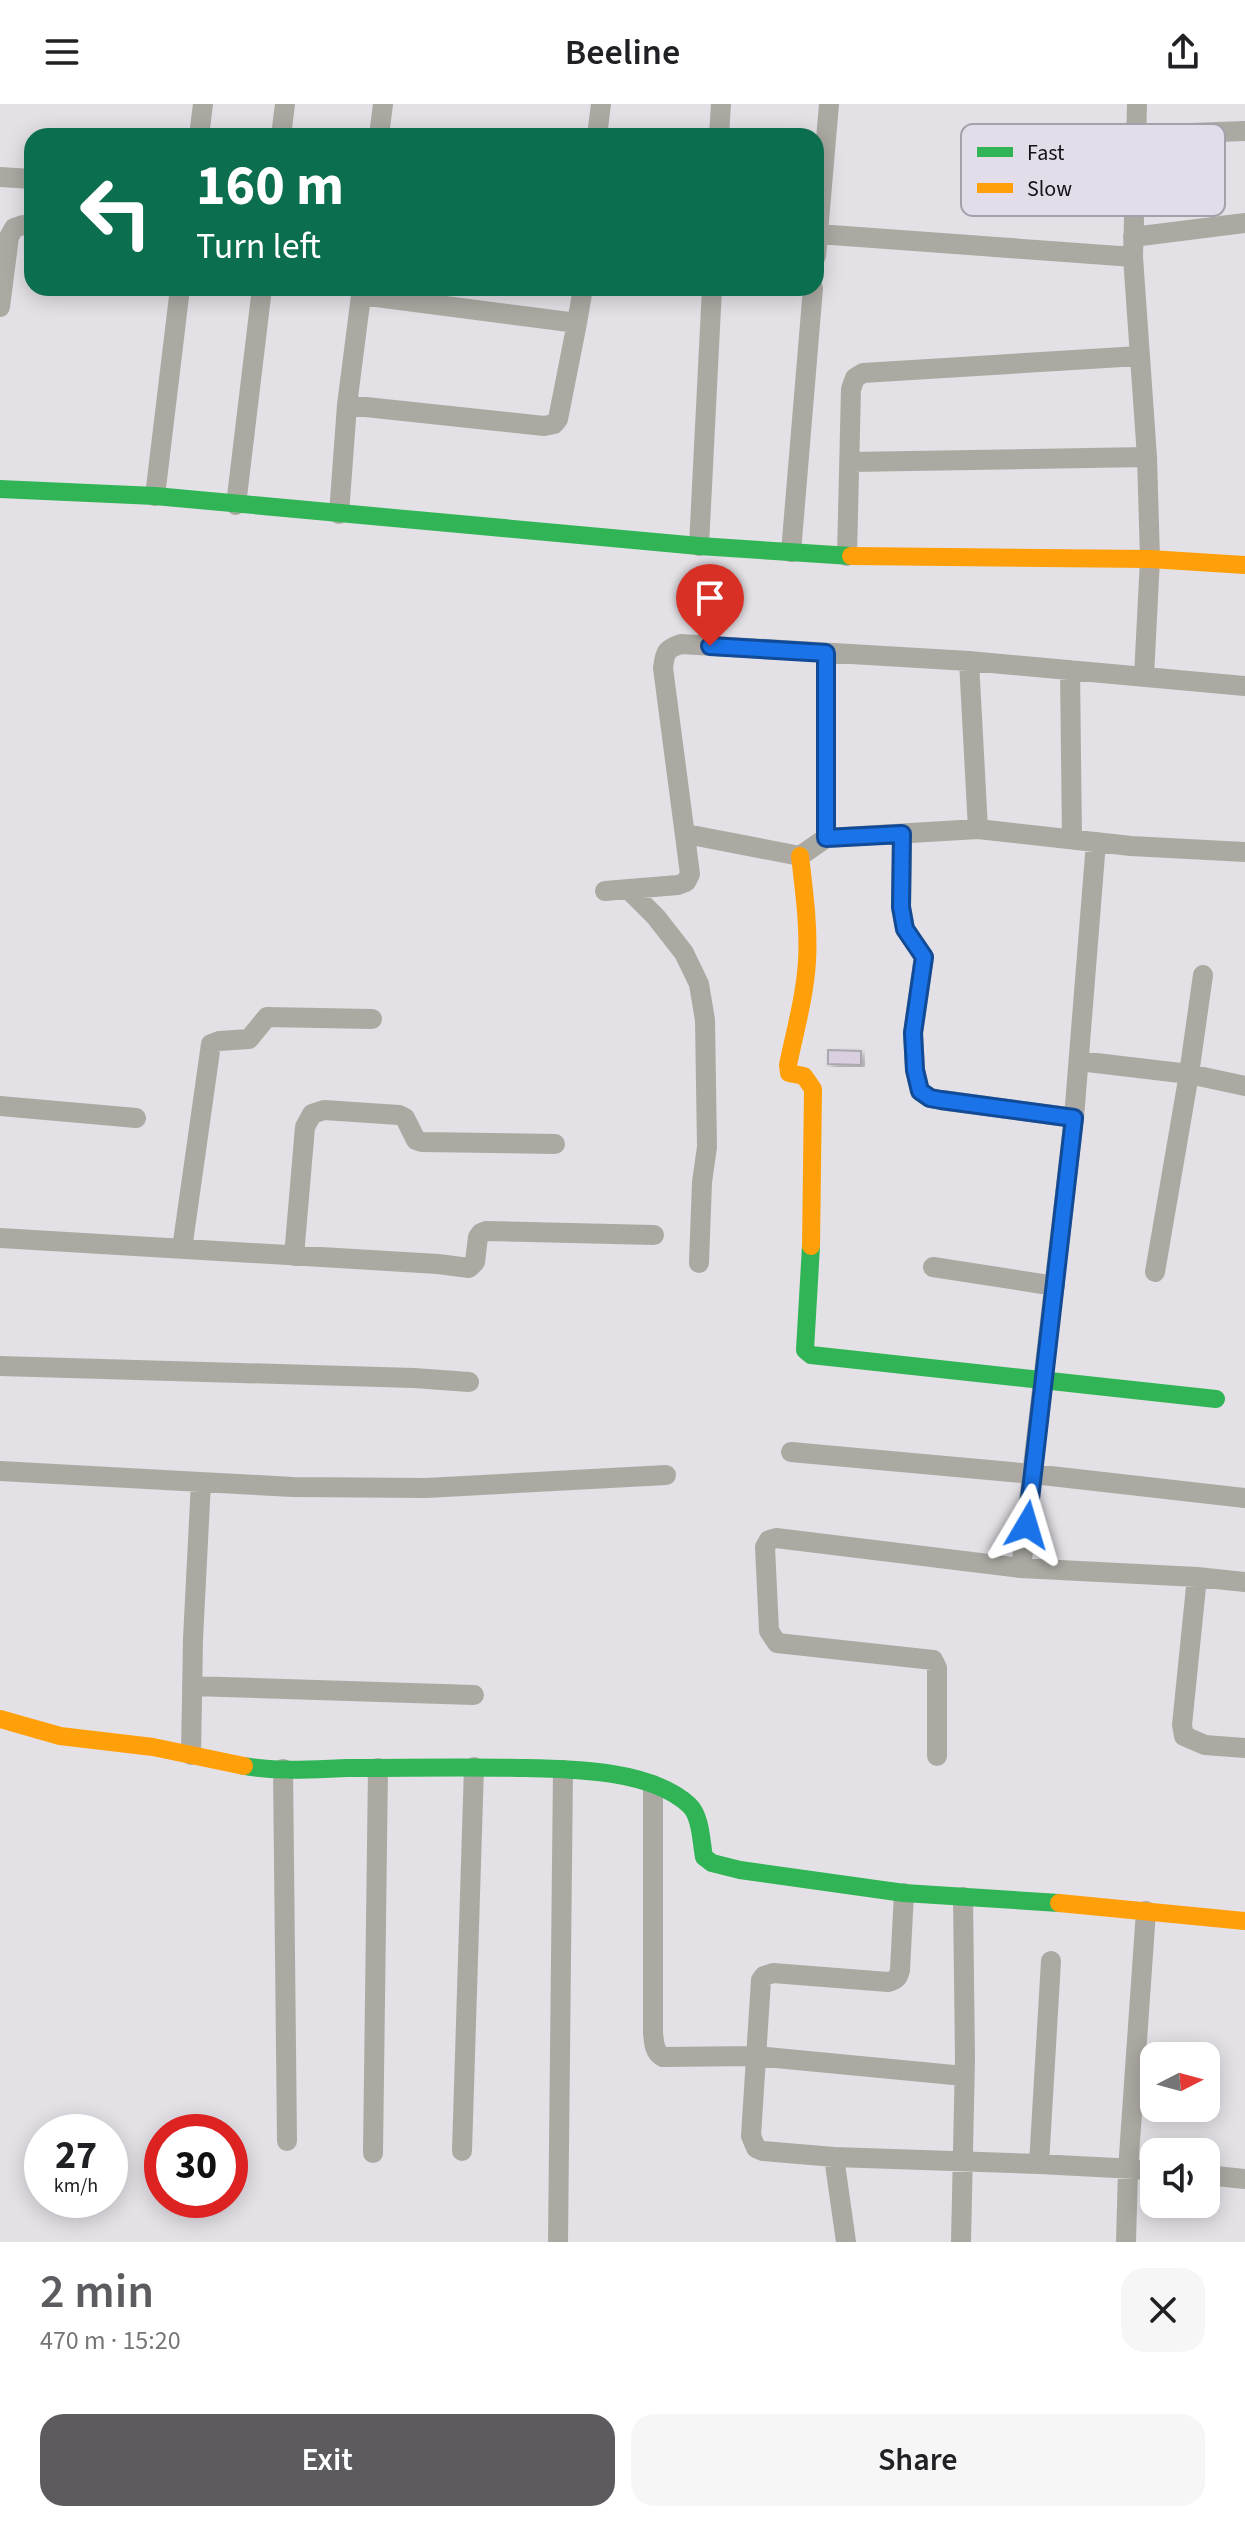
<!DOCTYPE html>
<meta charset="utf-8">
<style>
body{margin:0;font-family:"Source Sans 3",sans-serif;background:#f6f6f6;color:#202124;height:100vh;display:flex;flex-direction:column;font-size:30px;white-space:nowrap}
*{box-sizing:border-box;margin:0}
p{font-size:26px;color:#757577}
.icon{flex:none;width:44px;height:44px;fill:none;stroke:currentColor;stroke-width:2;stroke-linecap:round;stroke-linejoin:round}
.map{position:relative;height:2138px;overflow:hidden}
.details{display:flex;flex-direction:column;background:#fff;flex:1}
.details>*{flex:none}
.hud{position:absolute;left:24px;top:24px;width:800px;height:168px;border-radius:24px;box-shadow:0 4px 20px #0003;background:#0b6e4f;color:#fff;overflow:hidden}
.needle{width:52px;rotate:84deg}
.tools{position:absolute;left:1140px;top:1938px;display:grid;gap:16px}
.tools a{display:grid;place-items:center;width:80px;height:80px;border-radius:16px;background:#fff;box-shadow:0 4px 20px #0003;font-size:40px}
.speed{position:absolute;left:24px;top:2010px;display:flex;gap:16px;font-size:40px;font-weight:700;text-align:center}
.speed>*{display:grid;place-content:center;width:104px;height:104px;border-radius:50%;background:#fff;box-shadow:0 4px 20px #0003;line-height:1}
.speed small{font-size:20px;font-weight:400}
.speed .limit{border:12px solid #d22;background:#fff;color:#111}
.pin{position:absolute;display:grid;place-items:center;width:68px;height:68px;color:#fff;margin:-82px -34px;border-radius:50% 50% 50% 0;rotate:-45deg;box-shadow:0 0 8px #0007}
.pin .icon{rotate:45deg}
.me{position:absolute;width:88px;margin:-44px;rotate:7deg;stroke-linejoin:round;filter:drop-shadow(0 0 6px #0008)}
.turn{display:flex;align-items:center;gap:28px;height:168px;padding:0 40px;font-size:36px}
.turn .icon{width:104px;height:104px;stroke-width:2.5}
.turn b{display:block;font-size:56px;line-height:68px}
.round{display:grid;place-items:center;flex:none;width:84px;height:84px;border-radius:24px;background:#f6f6f6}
.overview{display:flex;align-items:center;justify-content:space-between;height:136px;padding:0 40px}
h1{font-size:48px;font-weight:600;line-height:60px;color:#5d5b5f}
.cta{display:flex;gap:16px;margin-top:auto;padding:16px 40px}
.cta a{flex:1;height:92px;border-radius:24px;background:#5d5b5f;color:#fff;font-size:32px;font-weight:600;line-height:92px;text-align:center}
.cta a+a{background:#f6f6f6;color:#202124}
header{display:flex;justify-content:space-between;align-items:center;height:104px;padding:0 40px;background:#fff;font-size:36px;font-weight:600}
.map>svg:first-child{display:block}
.building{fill:#d9cfe1;stroke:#aba8ad;stroke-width:2;filter:url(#shadow)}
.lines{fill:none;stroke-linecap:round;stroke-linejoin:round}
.street{stroke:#aca9a3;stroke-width:20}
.fast{stroke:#30b455;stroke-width:18}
.slow{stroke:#ff9f0a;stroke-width:18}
.route-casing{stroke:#114b97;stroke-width:20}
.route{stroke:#1a73e8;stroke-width:14}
.key{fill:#e3dde9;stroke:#a5a0aa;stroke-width:2}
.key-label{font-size:22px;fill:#151317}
</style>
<header><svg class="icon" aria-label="menu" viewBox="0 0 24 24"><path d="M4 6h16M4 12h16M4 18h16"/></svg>Beeline<svg class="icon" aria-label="share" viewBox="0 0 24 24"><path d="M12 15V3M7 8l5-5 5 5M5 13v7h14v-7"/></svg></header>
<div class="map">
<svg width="1245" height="2138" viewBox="0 0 1245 2138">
<defs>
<filter id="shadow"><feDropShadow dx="5" dy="5" stdDeviation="4" flood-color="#0004"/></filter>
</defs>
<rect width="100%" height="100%" fill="#e3e0e6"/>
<path class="building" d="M 828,946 L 861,947 L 861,961 L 828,960 Z"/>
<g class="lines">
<path class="street" d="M 1137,0 L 1133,153 L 1147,353 L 1150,455 L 1144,572
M 1136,31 L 1245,27
M 199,32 L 203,0
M 281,32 L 285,0
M 379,32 L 383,0
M 597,32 L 601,0
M 719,32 L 721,0
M 0,73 L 32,75
M 818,130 L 1133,153
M 1133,133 L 1245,119
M 816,152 L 829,0
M 0,203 L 9,133 L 14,124 L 23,121 L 32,123
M 577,219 L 583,184
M 347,301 L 544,322 L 554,320 L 558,315 L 577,219 L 361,191
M 850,358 L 1147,353
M 155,392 L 180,184
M 236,401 L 262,184
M 339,410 L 347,301 L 362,184
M 699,442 L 712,184
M 791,448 L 813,184
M 847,452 L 851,285 L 855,274 L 863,269 L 1139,252
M 826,549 L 826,734
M 969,557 L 978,725
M 1070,566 L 1072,735
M 686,730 L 800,752 L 826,734 L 978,725 L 1131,742 L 1245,748
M 902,730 L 901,803 L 905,825 L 924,853 L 913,929 L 915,966 L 920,987 L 930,994 L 941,996 L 1074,1014
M 628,785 L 656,813 L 684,849 L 699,880 L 705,916 L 707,1043 L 702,1078 L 699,1159
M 605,787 L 678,781 L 686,778 L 690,770 L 663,564 C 665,548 666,545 681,540 L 969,557 L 1245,582
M 1079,957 L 1189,970 L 1203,871
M 0,1002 L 136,1014
M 0,1134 L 438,1160 L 469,1164 L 475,1158 L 478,1133 L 481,1129 L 486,1127 L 654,1131
M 182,1145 L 211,940 L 219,937 L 249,935 L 267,913 L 372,915
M 294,1152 L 305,1023 L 312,1010 L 324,1006 L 399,1011 L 405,1014 L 416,1036 L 422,1038 L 555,1040
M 933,1163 L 1055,1182
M 1155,1168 L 1189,970 L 1245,982
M 0,1262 L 414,1274 L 469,1278
M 791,1348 L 1033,1370 L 1245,1394
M 0,1367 L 293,1383 L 426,1384 L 666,1371
M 1021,1464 L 1074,1014 L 1096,738
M 1197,1473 L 1182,1621 L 1184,1632 L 1205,1641 L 1245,1644
M 192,1582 L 474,1591
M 191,1651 L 193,1535 L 201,1378
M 937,1652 L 937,1564 L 933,1556 L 777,1539 L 769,1527 L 765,1443 L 769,1436 L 776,1434 L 1021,1464 L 1197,1473 L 1245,1478
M 283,1665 L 287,2037
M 653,1681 L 653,1929 C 654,1938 654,1949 663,1953 L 755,1952 L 964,1972
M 904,1789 L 900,1866 C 898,1874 896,1876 888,1878 L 773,1869 L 764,1872 L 761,1876 L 751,2032 L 756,2044 L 763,2047 L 834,2053 L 1039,2060 L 1154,2066
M 462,2047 L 474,1663
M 373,2049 L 378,1664
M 834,2053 L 846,2138
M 1039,2060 L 1051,1857
M 1206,2071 L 1245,2075
M 558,2138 L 563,1666
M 961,2138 L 965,1955 L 963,1793
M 1126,2138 L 1128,2066 L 1146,1807"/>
<path class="fast" d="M 0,385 L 155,392 L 699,442 L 851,452
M 811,1142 L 805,1246 L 811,1251 L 1216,1295
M 244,1662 C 278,1668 314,1665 348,1664 C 405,1664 462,1663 519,1664 C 569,1665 650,1665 689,1701 C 701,1712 701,1737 704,1753 L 712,1759 L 740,1766 L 904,1789 L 1059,1799"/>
<path class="slow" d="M 851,452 L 1150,455 L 1245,461
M 800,752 C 804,787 809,822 807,857 C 805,892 795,927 788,961 L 789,969 L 804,972 L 813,985 L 811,1142
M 0,1615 L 60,1632 L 153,1643 L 244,1662
M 1059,1799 L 1245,1817"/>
</g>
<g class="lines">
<g class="route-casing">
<path id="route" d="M 710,542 L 826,549 L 826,734 L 902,730 L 901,803 L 905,825 L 924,853 L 913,929 L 915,966 L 920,987 L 930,994 L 941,996 L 1074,1014 L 1027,1421"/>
</g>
<use href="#route" class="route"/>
</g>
<rect x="961" y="20" width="264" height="92" rx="12" class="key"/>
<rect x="977" y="43" width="36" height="10" fill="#30b455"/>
<rect x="977" y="79" width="36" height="10" fill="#ff9f0a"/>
<g class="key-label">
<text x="1027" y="56">Fast</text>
<text x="1027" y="92">Slow</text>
</g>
</svg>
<div class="tools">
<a><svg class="needle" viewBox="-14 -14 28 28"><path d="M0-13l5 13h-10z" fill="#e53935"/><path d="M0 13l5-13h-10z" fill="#757577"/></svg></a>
<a><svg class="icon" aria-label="sound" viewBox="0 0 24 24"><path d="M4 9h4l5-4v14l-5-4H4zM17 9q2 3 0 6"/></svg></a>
</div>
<div class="speed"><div>27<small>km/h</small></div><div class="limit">30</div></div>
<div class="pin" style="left:710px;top:542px;background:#d93025"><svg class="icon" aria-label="arrive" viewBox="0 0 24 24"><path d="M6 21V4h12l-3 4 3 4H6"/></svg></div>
<svg class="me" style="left:1027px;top:1421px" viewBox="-20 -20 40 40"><path d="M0-17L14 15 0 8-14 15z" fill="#1a73e8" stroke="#fff" stroke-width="4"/></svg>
<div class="hud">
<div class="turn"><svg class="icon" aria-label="left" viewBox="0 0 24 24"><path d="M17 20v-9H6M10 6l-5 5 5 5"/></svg><div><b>160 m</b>Turn left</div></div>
</div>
</div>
<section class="details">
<div class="overview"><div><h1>2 min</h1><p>470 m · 15:20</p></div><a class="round"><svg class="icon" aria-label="close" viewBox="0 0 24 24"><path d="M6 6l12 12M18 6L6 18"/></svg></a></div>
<div class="cta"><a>Exit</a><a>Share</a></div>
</section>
